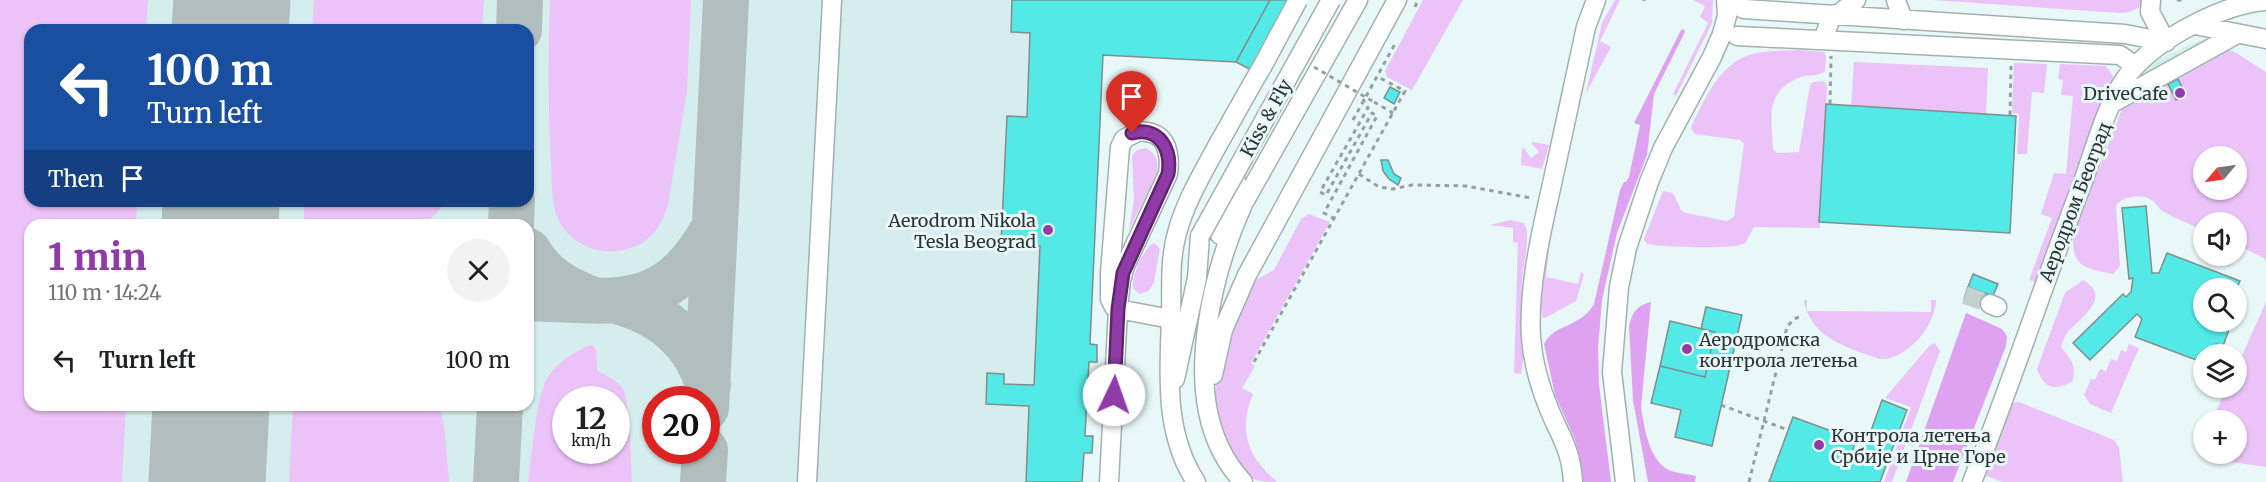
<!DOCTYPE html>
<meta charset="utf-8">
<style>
body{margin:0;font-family:Merriweather,serif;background:#f2f2f2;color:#202124;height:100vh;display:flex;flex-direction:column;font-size:22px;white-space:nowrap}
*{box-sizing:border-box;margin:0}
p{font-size:20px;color:#757577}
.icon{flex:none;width:33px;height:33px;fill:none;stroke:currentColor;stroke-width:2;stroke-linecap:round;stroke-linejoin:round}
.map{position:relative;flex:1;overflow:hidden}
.details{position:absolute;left:24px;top:219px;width:510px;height:192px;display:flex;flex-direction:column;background:#fff;border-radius:18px;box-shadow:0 2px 4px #0004}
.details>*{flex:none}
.banner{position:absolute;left:24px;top:24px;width:510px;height:183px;border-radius:18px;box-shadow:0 2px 4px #0004;background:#1a4fa0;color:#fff;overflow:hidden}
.needle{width:39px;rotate:241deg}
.buttons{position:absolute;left:2193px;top:146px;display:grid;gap:12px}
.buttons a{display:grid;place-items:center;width:54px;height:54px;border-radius:50%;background:#fff;box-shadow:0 2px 4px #0004;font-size:30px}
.speed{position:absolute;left:552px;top:386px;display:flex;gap:12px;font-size:30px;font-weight:700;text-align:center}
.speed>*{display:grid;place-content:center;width:78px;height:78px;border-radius:50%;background:#fff;box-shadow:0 2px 4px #0004;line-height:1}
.speed small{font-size:15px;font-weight:400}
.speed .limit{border:9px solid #d22;background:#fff;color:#111}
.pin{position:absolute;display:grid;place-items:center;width:51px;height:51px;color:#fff;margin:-62px -26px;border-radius:50% 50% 50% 0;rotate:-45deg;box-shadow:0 0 6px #0007}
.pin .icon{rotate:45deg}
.me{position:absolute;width:66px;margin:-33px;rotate:3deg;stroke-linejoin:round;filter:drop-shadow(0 0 4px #0008)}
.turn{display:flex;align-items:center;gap:21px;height:126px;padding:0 24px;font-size:27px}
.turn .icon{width:78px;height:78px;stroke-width:2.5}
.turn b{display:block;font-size:42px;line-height:51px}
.then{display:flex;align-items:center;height:57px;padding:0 24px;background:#0003;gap:12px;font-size:22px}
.round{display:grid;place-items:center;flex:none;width:63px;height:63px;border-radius:32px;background:#f2f2f2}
.overview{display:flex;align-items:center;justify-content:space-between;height:102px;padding:0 24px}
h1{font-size:36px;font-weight:800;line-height:45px;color:#913ba8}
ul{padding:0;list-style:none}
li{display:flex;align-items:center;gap:18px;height:78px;padding:0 24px}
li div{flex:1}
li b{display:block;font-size:22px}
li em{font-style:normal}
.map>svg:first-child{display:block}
.built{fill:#d5eeed;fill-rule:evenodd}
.green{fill:#ecc3f8;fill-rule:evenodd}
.forest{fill:#dea2f0}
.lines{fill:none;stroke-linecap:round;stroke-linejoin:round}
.taxiway{stroke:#b2bebe;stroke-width:46}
.runway{stroke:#b2bebe;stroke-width:117}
.building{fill:#52e9e7;stroke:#808e8d;stroke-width:1.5}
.minor-tunnel{stroke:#c3d0d0;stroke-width:18;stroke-dasharray:18 9;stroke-linecap:butt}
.minor-casing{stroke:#a2b1b0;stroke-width:21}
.path{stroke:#95a0a0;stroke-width:3;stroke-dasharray:4.5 4.5;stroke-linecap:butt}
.minor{stroke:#fff;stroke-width:18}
.minor-bridge-casing{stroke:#a2b1b0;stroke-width:21;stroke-linecap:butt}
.path-bridge{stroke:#95a0a0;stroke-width:3;stroke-dasharray:4.5 4.5;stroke-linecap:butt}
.minor-bridge{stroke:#fff;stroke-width:18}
.route-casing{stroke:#5e266d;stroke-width:15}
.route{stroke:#913ba8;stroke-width:10}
.poi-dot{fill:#913ba8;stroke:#e8f7f7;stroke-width:2}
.labels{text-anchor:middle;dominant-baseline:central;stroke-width:6;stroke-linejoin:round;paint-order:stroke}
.poi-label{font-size:18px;fill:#2d3333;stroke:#e8f7f7;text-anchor:end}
.street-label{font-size:18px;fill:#2d3333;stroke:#e8f7f7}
</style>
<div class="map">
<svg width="2266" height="482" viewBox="0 0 2266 482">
<rect width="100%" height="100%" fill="#e8f7f7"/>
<path class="built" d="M 0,0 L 1270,0 L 1236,62 L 1103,56 L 1090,344 L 1097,345 L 1097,362 L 1089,362 L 1085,435 L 1093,436 L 1092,453 L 1084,453 L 1082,482 L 0,482 ZM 30,30 L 528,30 L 528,201 L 30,201 ZM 30,225 L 528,225 L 528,405 L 30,405 ZM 566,399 L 616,399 L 616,450 L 566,450 ZM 656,399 L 706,399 L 706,450 L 656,450 Z
M 2225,33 L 2233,51 L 2178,79 L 2186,95 L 2128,103 L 2134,87 L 2147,69 L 2159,59 L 2210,36 Z"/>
<path class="green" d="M 0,0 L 148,0 L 146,30 L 30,30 L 30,201 L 137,201 L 136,225 L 30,225 L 30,405 L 126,405 L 122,482 L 0,482 Z
M 314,0 L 484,0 L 482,30 L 312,30 Z
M 550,0 L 691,0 L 687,91 L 668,205 C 661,229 648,245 623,250 C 598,256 569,243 558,219 C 551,203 552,182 551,165 C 548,110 548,55 550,0 Z
M 1423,0 L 1463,0 L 1412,90 L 1387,77 L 1385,71 Z
M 1615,0 L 1620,0 L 1600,41 L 1611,47 L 1586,93 L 1602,23 Z
M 1693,0 L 1713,0 L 1712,23 L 1676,96 L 1673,94 L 1708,23 L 1700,17 L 1705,6 Z
M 1933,0 L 2148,0 C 2141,8 2130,13 2120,13 Z
M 1799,50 L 1824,52 L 1826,57 L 1825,71 C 1819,77 1807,74 1798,78 C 1764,93 1772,119 1773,149 L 1777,153 L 1799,152 L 1810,85 L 1813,82 L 1824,81 L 1827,86 L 1820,228 L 1754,227 C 1751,231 1748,239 1745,243 C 1737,250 1660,247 1647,244 L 1644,239 L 1663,191 L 1673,193 L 1681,210 L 1686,213 L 1726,221 L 1731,219 L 1734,216 L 1744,144 L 1740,140 L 1695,134 L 1691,129 L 1692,125 C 1707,95 1721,60 1757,53 C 1771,50 1786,51 1799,50 Z
M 2228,51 L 2233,51 L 2266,72 L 2266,261 L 2264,258 L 2237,245 L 2236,222 L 2204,222 L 2203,230 C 2190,224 2176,219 2164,212 C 2158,209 2156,202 2150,199 C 2141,193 2120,197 2116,206 L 2120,266 L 2113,274 C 2085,268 2072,268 2073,235 L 2122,109 L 2128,103 L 2168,84 L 2177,100 L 2186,94 L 2178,79 ZM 2204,156 L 2236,156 L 2236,189 L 2204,189 Z
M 1854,62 L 1988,68 L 1986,114 L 1851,106 Z
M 2014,63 L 2047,64 L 2044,93 L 2032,92 L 2027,154 L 2017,154 L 2019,114 L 2012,113 Z
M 2060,64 L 2106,66 L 2113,76 L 2112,82 L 2035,282 L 2029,280 L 2052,218 L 2041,214 L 2054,173 L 2066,174 L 2073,96 L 2061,95 L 2063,80 L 2058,79 Z
M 1533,142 L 1549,145 L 1542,169 L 1521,165 L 1522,149 L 1524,148 L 1531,158 L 1539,152 L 1531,143 Z
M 1146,148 C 1156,153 1159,163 1157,173 L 1129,230 L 1134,199 L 1132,156 L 1137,150 Z
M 304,201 L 446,201 L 435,215 L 422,225 L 304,225 Z
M 1309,214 L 1330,222 L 1251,363 L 1255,366 L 1242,388 L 1253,394 C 1238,432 1247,456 1277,482 C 1252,482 1250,479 1236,460 C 1193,400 1228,340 1252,282 L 1274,270 L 1301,219 Z
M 1510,220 L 1524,223 L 1527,231 C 1528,248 1523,266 1522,283 C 1520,314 1527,344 1521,374 L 1514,373 L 1518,243 L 1513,242 L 1513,228 L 1490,225 Z
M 1153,243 L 1156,244 L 1160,249 L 1154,282 L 1149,291 L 1139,294 L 1133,288 C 1131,276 1143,250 1153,243 Z
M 1545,250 L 1549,251 L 1546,277 L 1578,284 L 1581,272 L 1584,274 L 1576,301 L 1545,318 L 1543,318 C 1537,298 1542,271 1545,250 Z
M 2083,280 C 2114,298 2078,319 2067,333 C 2064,337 2063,342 2061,347 C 2071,359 2077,366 2072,382 C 2053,391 2045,389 2037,369 L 2065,293 Z
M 1804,300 L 1807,300 L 1807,311 L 1931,312 L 1931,300 L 1936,300 C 1936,325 1906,361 1880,359 C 1848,348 1810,338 1804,300 Z
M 2266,302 L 2266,467 L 2211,459 L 2206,453 L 2236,453 L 2236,420 L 2212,420 L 2227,387 L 2236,387 L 2237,367 Z
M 1935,343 L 1940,351 L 1892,482 L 1884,482 L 1911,407 L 1885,398 L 1930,345 Z
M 2129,344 L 2139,348 L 2111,413 L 2090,404 L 2084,395 L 2091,379 L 2095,380 L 2100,369 L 2106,371 L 2111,359 L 2117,361 L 2121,350 L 2126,352 Z
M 592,345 L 596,349 L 597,370 C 605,376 617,379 623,389 C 630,403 631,463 632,482 L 528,482 C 532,456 535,406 545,383 C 553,365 573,351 592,345 ZM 566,399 L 616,399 L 616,450 L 566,450 Z
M 2019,402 L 2114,440 L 2119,447 L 2123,482 L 2002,482 L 1984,475 L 2007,408 L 2013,403 Z
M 293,405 L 440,405 L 445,433 L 449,482 L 289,482 Z"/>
<path class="forest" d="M 1684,29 L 1685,32 L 1654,94 L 1647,155 L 1617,233 L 1602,300 L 1598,348 L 1599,385 L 1611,482 L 1579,482 L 1580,458 L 1575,440 L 1555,395 L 1544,344 C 1555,323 1580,328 1594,304 L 1620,190 L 1624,182 L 1626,182 L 1629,177 L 1640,125 L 1634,123 L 1681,30 Z
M 1651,302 L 1641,407 C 1644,426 1648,454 1664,467 C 1671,473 1687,474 1696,476 L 1695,482 L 1648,482 L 1633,400 L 1629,326 C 1633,311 1637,306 1651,302 Z
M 1966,313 L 2002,329 L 2007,336 L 2006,346 L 1953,482 L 1906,482 Z"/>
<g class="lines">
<path class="taxiway" d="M 519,30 L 520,0
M 226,201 L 236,225
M 511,225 L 512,201
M 528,251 C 543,277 564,289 591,299
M 528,298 C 617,301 666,316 715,226
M 617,301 C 661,313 695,339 708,385
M 706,408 L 726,0
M 496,482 L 500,405
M 703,482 L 705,450"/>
<path class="runway" d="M 230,30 L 232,0
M 220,225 L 221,201
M 207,482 L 211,405"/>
</g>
<path class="building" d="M 1012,0 L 1270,0 L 1236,62 L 1103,55 L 1090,344 L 1097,345 L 1097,362 L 1089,362 L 1085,436 L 1093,436 L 1092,453 L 1084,453 L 1082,482 L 1026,482 L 1029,406 L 986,404 L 987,373 L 1004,374 L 1004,384 L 1034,385 L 1040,246 L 1001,244 L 1007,116 L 1027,117 L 1030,33 L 1011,32 Z
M 1270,0 L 1293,0 L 1255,72 L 1236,62 Z
M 2178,79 L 2186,95 L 2176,100 L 2168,84 Z
M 1390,87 L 1400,92 L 1394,104 L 1384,98 Z
M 1826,104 L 2016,116 L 2010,233 L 1819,222 Z
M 1381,160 L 1388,160 L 1394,174 L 1401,178 L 1398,185 L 1389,179 L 1383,171 Z
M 2146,206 L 2152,273 L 2159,273 L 2167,253 L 2240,281 L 2236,290 L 2236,288 L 2204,288 L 2204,321 L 2232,321 L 2223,346 L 2216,344 L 2212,354 L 2204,354 L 2204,363 L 2135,337 L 2142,319 L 2137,314 L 2090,360 L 2073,343 L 2123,294 L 2126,297 L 2131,292 L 2133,278 L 2129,279 L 2122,208 Z
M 1973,274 L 1998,284 L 1993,296 L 1968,287 Z
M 1968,287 L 1993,296 L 1988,308 L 1964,299 Z
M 1706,307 L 1742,315 L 1712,446 L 1675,437 L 1681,410 L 1651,403 L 1660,366 L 1705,377 L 1715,332 L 1701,329 Z
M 1670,321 L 1715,332 L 1705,377 L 1660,366 Z
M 1882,400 L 1907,410 L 1880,482 L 1769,482 L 1793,417 L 1856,440 L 1853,449 L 1863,453 Z"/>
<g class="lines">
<path class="minor-tunnel" d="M 1965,295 L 1990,304"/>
<g class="minor-casing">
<path id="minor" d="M 1896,0 L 1903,20
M 2151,0 L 2150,12 L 2166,42
M 1727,1 L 1744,9 L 2125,34 L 2166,42
M 2195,25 L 2266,39
M 1737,36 L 2120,55 L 2135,66
M 1823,40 L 1832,15 L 1840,13 L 1856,0
M 2114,102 L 2237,34
M 1139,131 C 1144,132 1150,132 1154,134 C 1169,140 1170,160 1168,174 L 1125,266 L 1121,281 L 1118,309 L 1114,307 L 1110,299 L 1110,273 L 1120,147 L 1124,139 Z
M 1220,235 L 1236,181
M 1990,304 L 1997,307
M 1213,375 L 1223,330 L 1247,275 L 1397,0
M 1175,379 L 1197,278 L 1200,236
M 807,482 L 832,0
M 1109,482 L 1118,309 L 1171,319
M 1196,482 C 1164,433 1169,375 1171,319 C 1172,290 1169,261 1177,233 C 1185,203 1201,176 1215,150 C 1231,122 1246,94 1262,67
M 1243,482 C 1234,472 1226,461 1220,448 C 1186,378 1213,271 1243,204 L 1358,0
M 1573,482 C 1571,449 1561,438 1549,409 C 1540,387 1533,362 1531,338 C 1528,287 1541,233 1552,184 C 1563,132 1575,79 1586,27 L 1596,0
M 1625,482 L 1612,372 L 1619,287 L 1627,248 L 1649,182 L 1663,148 L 1712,57 L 1722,34 L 1727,16 L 1726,0
M 1972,482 C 2012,382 2045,279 2084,179 C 2096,145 2108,98 2131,71 C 2159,38 2223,4 2266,1"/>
</g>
<path class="path" d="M 1644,0 L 1644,1
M 2177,0 L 2183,0
M 1415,7 L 1418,0
M 1374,102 L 1393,113
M 1830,104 L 1831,56
M 2010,115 L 2011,66
M 1353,120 L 1396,42
M 1359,174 L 1379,187 L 1393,189 L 1412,185 L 1466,186 L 1531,198
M 1335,219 L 1324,213 L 1377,116 L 1372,113 L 1326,195 L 1320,192 L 1368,108 L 1363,99
M 1254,362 L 1405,91 L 1378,77
M 1749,482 L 1787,327 L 1793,320 L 1800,316"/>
<use href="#minor" class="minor"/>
<g class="minor-bridge-casing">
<path id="minor-bridge" d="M 1262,67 L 1298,0
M 1200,236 L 1331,0"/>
</g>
<path class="path-bridge" d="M 1314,67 L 1374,102
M 1721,405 L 1788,430"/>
<use href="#minor-bridge" class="minor-bridge"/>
</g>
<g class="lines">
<g class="route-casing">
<path id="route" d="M 1114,395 L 1118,309 L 1123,273 L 1168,174 C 1172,150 1160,126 1132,133"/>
</g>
<use href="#route" class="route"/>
</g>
<g class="poi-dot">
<circle cx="2180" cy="93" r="6"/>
<circle cx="1048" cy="230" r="6"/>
<circle cx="1687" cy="349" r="6"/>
<circle cx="1819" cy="445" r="6"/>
</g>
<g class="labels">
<g class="poi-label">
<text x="2168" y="93">DriveCafe</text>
<text x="1036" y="220">Aerodrom Nikola<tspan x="1036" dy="21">Tesla Beograd</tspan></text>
<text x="1699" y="339" text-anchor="start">Аеродромска<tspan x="1699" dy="21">контрола летења</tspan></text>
<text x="1831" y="435" text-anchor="start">Контрола летења<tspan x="1831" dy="21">Србије и Црне Горе</tspan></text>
</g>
<g class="street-label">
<text transform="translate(1266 118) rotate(-61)">Kiss &amp; Fly</text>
<text transform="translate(2075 202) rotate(-69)">Аеродром Београд</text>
</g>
</g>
</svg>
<div class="buttons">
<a><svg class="needle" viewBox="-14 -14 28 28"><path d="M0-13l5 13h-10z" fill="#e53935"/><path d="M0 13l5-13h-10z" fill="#757577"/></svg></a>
<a><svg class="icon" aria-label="sound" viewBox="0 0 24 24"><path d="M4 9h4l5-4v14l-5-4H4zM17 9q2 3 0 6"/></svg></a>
<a><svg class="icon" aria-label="search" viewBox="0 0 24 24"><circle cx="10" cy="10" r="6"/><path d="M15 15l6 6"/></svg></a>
<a><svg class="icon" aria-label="layers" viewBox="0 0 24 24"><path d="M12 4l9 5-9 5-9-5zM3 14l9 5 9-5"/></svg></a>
<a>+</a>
</div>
<div class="speed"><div>12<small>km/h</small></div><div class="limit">20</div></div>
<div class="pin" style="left:1132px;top:133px;background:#d93025"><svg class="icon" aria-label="arrive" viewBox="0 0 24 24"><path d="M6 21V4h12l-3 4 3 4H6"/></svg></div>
<svg class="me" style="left:1114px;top:395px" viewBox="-20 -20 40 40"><circle r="19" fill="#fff"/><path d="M0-13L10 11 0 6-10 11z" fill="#913ba8"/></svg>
<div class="banner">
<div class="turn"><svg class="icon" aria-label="left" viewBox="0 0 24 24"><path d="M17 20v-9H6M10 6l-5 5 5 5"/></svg><div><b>100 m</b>Turn left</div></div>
<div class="then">Then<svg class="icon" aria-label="arrive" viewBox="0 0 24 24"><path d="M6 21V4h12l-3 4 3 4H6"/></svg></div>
</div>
<section class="details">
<div class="overview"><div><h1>1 min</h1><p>110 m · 14:24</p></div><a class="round"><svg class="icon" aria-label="close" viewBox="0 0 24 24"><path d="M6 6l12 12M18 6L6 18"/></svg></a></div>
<ul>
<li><svg class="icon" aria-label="left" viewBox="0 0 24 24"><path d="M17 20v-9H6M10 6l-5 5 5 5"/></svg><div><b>Turn left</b></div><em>100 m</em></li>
</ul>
</section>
</div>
